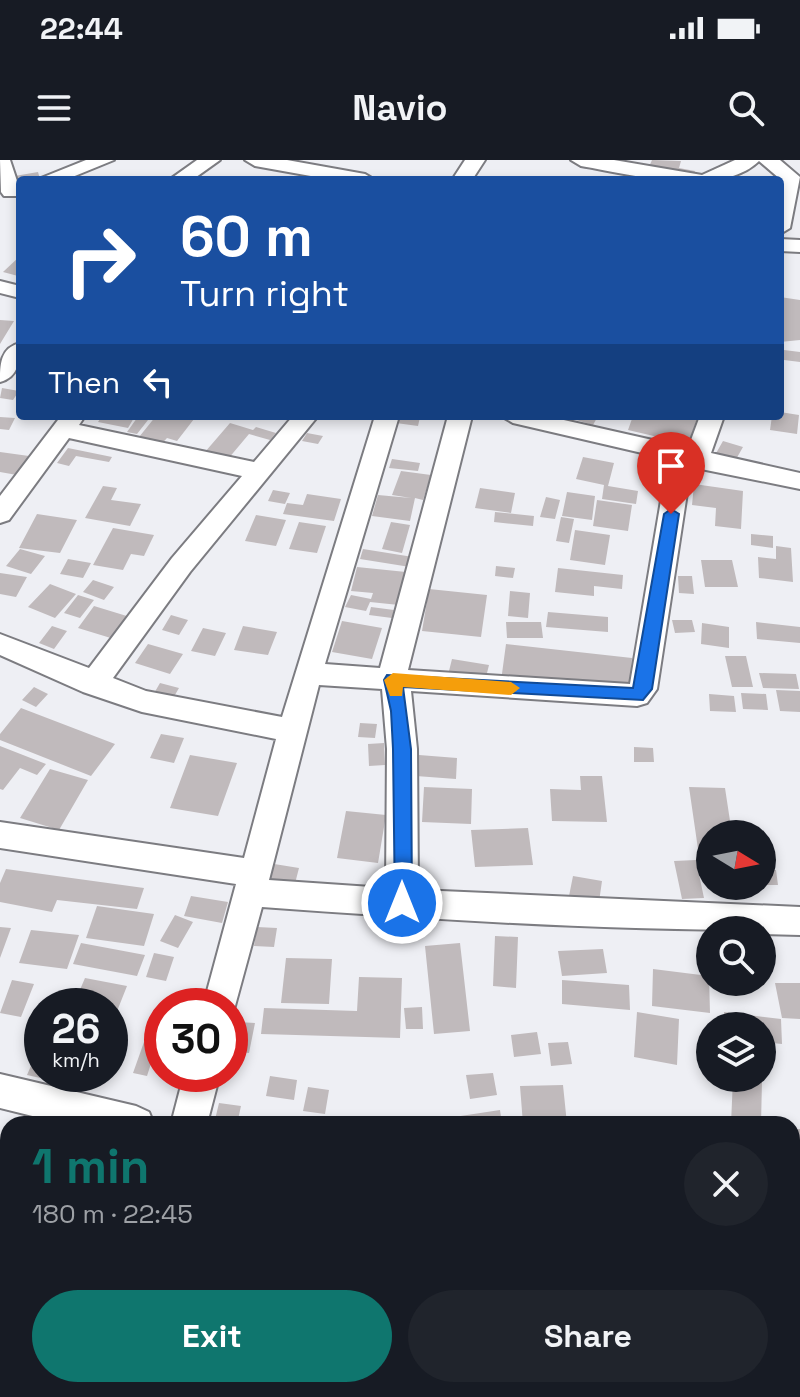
<!DOCTYPE html>
<meta charset="utf-8">
<style>
body{margin:0;font-family:"Space Grotesk",sans-serif;background:#20242c;color:#f1f3f6;height:100vh;display:flex;flex-direction:column;font-size:30px;white-space:nowrap}
*{box-sizing:border-box;margin:0}
p{font-size:26px;color:#9ea1a6}
.icon{flex:none;width:44px;height:44px;fill:none;stroke:currentColor;stroke-width:2;stroke-linecap:round;stroke-linejoin:round}
.map{position:relative;flex:1;overflow:hidden}
.sheet{position:absolute;left:0px;top:956px;width:800px;height:282px;display:flex;flex-direction:column;background:#171b24;border-radius:24px 24px 0 0;box-shadow:0 4px 12px #0003}
.sheet>*{flex:none}
.top-card{position:absolute;left:16px;top:16px;width:768px;height:244px;border-radius:8px;box-shadow:0 4px 12px #0003;background:#1a4fa0;color:#fff;overflow:hidden}
.needle{width:52px;rotate:100deg}
.fabs{position:absolute;left:696px;top:660px;display:grid;gap:16px}
.fabs a{display:grid;place-items:center;width:80px;height:80px;border-radius:50%;background:#171b24;box-shadow:0 4px 12px #0003;font-size:40px}
.speed{position:absolute;left:24px;top:828px;display:flex;gap:16px;font-size:40px;font-weight:700;text-align:center}
.speed>*{display:grid;place-content:center;width:104px;height:104px;border-radius:50%;background:#171b24;box-shadow:0 4px 12px #0003;line-height:1}
.speed small{font-size:20px;font-weight:400}
.speed .limit{border:12px solid #d22;background:#fff;color:#111}
.pin{position:absolute;display:grid;place-items:center;width:68px;height:68px;color:#fff;margin:-82px -34px;border-radius:50% 50% 50% 0;rotate:-45deg;box-shadow:0 0 8px #0007}
.pin .icon{rotate:45deg}
.me{position:absolute;width:88px;margin:-44px;rotate:0deg;stroke-linejoin:round;filter:drop-shadow(0 0 6px #0008)}
.turn{display:flex;align-items:center;gap:28px;height:168px;padding:0 32px;font-size:36px}
.turn .icon{width:104px;height:104px;stroke-width:2.5}
.turn b{display:block;font-size:56px;line-height:68px}
.then{display:flex;align-items:center;height:76px;padding:0 32px;background:#0003;gap:16px;font-size:30px}
.round{display:grid;place-items:center;flex:none;width:84px;height:84px;border-radius:42px;background:#20242c}
.summary{display:flex;align-items:center;justify-content:space-between;height:136px;padding:0 32px}
h1{font-size:48px;font-weight:600;line-height:60px;color:#0f766e}
.button{display:flex;gap:16px;margin-top:auto;padding:16px 32px}
.button a{flex:1;height:92px;border-radius:48px;background:#0f766e;color:#fff;font-size:32px;font-weight:600;line-height:92px;text-align:center}
.button a+a{background:#20242c;color:#f1f3f6}
.status{display:flex;justify-content:space-between;align-items:center;height:56px;padding:0 40px;background:#171b24;direction:ltr}
.status svg{height:22px;fill:currentColor}
header{display:flex;justify-content:space-between;align-items:center;height:104px;padding:0 32px;background:#171b24;font-size:36px;font-weight:600}
.map>svg:first-child{display:block}
.building{fill:#c0babc}
.lines{fill:none;stroke-linecap:round;stroke-linejoin:round}
.minor-casing{stroke:#7c7c81;stroke-width:4}
.minor{fill:#fff;fill-rule:evenodd}
.route{fill:#1a73e8;stroke:#114b97;stroke-width:2}
.slow{fill:#f59e0b}
</style>
<div class="status"><b>22:44</b><svg viewBox="0 0 49 12"><path d="M0 12V9h3v3zM5 12V6h3v6zM10 12V3h3v9zM15 12V0h3v12zM26 1h20v11H26zM47 4h2v5h-2z"/></svg></div>
<header><svg class="icon" aria-label="menu" viewBox="0 0 24 24"><path d="M4 6h16M4 12h16M4 18h16"/></svg>Navio<svg class="icon" aria-label="search" viewBox="0 0 24 24"><circle cx="10" cy="10" r="6"/><path d="M15 15l6 6"/></svg></header>
<div class="map">
<svg width="800" height="1237" viewBox="0 0 800 1237">
<rect width="100%" height="100%" fill="#eeeff4"/>
<path class="building" d="M 652,0 L 681,1 L 679,8 L 695,11 L 693,16 L 648,9 Z
M 38,12 L 40,19 L 11,24 L 9,17 Z
M 20,96 L 18,116 L 3,112 Z
M 780,137 L 800,140 L 800,180 L 780,182 Z
M 0,160 L 14,161 L 0,184 Z
M 784,190 L 800,192 L 800,202 L 784,200 Z
M 2,228 L 19,231 L 13,240 L 0,238 Z
M 780,252 L 799,255 L 797,274 L 770,270 L 772,256 L 780,256 Z
M 102,256 L 135,256 L 128,268 L 98,262 Z
M 156,256 L 182,256 L 194,259 L 177,281 L 167,278 L 158,288 L 135,282 Z
M 397,256 L 420,257 L 418,266 L 396,263 Z
M 563,256 L 598,256 L 593,265 Z
M 633,256 L 698,256 L 688,284 L 628,270 Z
M 0,257 L 15,258 L 9,270 L 0,269 Z
M 137,258 L 148,260 L 137,274 L 127,272 Z
M 230,263 L 253,270 L 256,267 L 276,273 L 270,280 L 249,274 L 228,299 L 205,292 Z
M 307,273 L 323,276 L 318,284 L 302,281 Z
M 723,281 L 743,287 L 735,301 L 715,295 Z
M 68,288 L 112,297 L 109,302 L 76,296 L 69,306 L 57,303 Z
M 0,292 L 29,296 L 17,315 L 0,312 Z
M 583,297 L 614,303 L 608,326 L 638,331 L 636,344 L 602,339 L 604,325 L 576,319 Z
M 392,299 L 420,303 L 418,311 L 389,308 Z
M 401,311 L 431,315 L 423,340 L 415,338 L 410,361 L 372,356 L 378,335 L 411,338 L 392,335 Z
M 694,324 L 743,331 L 741,369 L 715,366 L 716,348 L 692,345 Z
M 103,326 L 117,328 L 111,340 L 141,344 L 130,366 L 85,358 Z
M 480,328 L 515,333 L 511,353 L 475,348 Z
M 273,330 L 290,333 L 285,344 L 268,341 Z
M 567,332 L 595,336 L 592,360 L 562,356 Z
M 307,334 L 341,339 L 334,361 L 283,354 L 287,343 L 303,345 Z
M 546,337 L 560,340 L 555,359 L 540,357 Z
M 597,340 L 632,345 L 628,371 L 593,366 Z
M 495,352 L 534,356 L 533,366 L 494,362 Z
M 37,354 L 77,360 L 60,393 L 19,388 Z
M 256,355 L 286,360 L 276,386 L 245,381 Z
M 561,357 L 574,359 L 569,383 L 556,381 Z
M 299,362 L 326,366 L 317,393 L 289,389 Z
M 391,362 L 410,365 L 402,393 L 382,389 Z
M 113,368 L 154,375 L 144,396 L 131,394 L 123,410 L 93,405 Z
M 575,370 L 610,375 L 605,405 L 570,400 Z
M 751,374 L 773,376 L 773,388 L 751,385 Z
M 776,386 L 791,388 L 793,422 L 759,418 L 758,397 L 776,399 Z
M 20,389 L 45,396 L 31,414 L 6,406 Z
M 363,389 L 413,397 L 410,407 L 360,399 Z
M 68,399 L 91,403 L 83,418 L 60,414 Z
M 701,400 L 732,400 L 738,427 L 705,427 Z
M 496,406 L 515,408 L 513,418 L 495,416 Z
M 357,407 L 406,412 L 399,445 L 370,442 L 366,451 L 345,447 L 351,435 L 371,439 L 373,433 L 351,431 Z
M 558,408 L 623,415 L 622,429 L 594,426 L 594,436 L 555,432 Z
M 0,413 L 27,417 L 16,437 L 0,434 Z
M 678,416 L 692,416 L 694,434 L 679,433 Z
M 93,420 L 114,427 L 104,440 L 83,432 Z
M 50,424 L 76,434 L 55,458 L 28,447 Z
M 429,429 L 487,435 L 481,477 L 422,471 Z
M 510,431 L 530,433 L 528,458 L 508,456 Z
M 78,435 L 94,440 L 80,458 L 64,453 Z
M 94,446 L 130,457 L 114,479 L 78,468 Z
M 371,447 L 394,450 L 392,458 L 369,455 Z
M 548,452 L 608,457 L 608,472 L 546,467 Z
M 171,455 L 188,460 L 179,475 L 162,470 Z
M 672,460 L 692,460 L 695,472 L 675,473 Z
M 342,461 L 382,468 L 372,499 L 332,492 Z
M 506,462 L 541,462 L 543,478 L 507,478 Z
M 756,462 L 800,467 L 800,483 L 757,479 Z
M 702,463 L 729,467 L 729,488 L 701,484 Z
M 52,466 L 67,471 L 54,489 L 39,483 Z
M 243,466 L 277,472 L 268,495 L 234,490 Z
M 203,468 L 226,473 L 215,496 L 191,491 Z
M 148,484 L 183,494 L 170,514 L 135,503 Z
M 506,484 L 632,498 L 630,531 L 501,521 Z
M 725,496 L 746,496 L 753,527 L 732,527 Z
M 452,499 L 489,505 L 484,525 L 447,519 Z
M 759,513 L 796,514 L 799,529 L 763,528 Z
M 160,523 L 179,528 L 172,540 L 153,535 Z
M 34,527 L 48,534 L 36,547 L 22,540 Z
M 776,530 L 800,531 L 800,552 L 780,551 Z
M 741,533 L 766,534 L 768,550 L 743,549 Z
M 709,534 L 734,536 L 736,552 L 710,551 Z
M 21,548 L 115,584 L 91,616 L 0,580 L 0,574 Z
M 360,563 L 377,564 L 375,578 L 358,577 Z
M 161,574 L 184,578 L 174,603 L 150,598 Z
M 384,583 L 385,605 L 369,606 L 368,584 Z
M 0,586 L 46,604 L 37,615 L 20,608 L 3,630 L 0,629 Z
M 634,587 L 653,588 L 654,602 L 634,602 Z
M 190,595 L 237,603 L 218,656 L 170,648 Z
M 419,595 L 457,598 L 456,619 L 416,616 Z
M 50,609 L 88,620 L 59,670 L 20,658 Z
M 580,616 L 602,616 L 607,662 L 552,661 L 550,629 L 581,630 Z
M 424,627 L 472,629 L 471,664 L 422,662 Z
M 689,627 L 725,628 L 732,674 L 710,674 L 710,689 L 698,689 Z
M 346,651 L 386,655 L 378,703 L 337,698 Z
M 528,668 L 533,705 L 475,707 L 471,670 Z
M 696,700 L 704,738 L 682,739 L 674,701 Z
M 268,703 L 299,708 L 291,739 L 259,734 Z
M 6,709 L 144,728 L 137,749 L 57,740 L 52,752 L 0,742 L 0,723 Z
M 762,710 L 776,710 L 778,725 L 762,725 Z
M 573,716 L 602,721 L 599,742 L 569,736 Z
M 191,736 L 228,742 L 222,763 L 184,756 Z
M 97,746 L 154,754 L 144,786 L 86,778 Z
M 175,755 L 193,762 L 178,788 L 160,781 Z
M 0,767 L 11,768 L 0,798 Z
M 257,767 L 277,768 L 274,787 L 254,786 Z
M 31,770 L 79,775 L 67,809 L 19,803 Z
M 495,776 L 518,777 L 516,828 L 493,826 Z
M 81,783 L 145,795 L 137,816 L 73,804 Z
M 460,783 L 470,871 L 434,874 L 425,786 Z
M 603,789 L 607,813 L 562,816 L 558,791 Z
M 154,793 L 174,797 L 166,821 L 146,817 Z
M 286,798 L 332,799 L 329,844 L 281,843 Z
M 653,809 L 709,816 L 710,853 L 652,846 Z
M 359,817 L 402,818 L 400,878 L 261,874 L 264,848 L 357,851 Z
M 85,818 L 127,826 L 110,869 L 110,846 L 73,846 Z
M 12,820 L 34,824 L 21,857 L 0,853 Z
M 562,820 L 629,825 L 630,850 L 562,844 Z
M 775,823 L 800,823 L 800,859 L 782,858 Z
M 422,847 L 423,869 L 406,869 L 404,848 Z
M 637,852 L 679,859 L 677,905 L 634,897 Z
M 724,852 L 781,859 L 782,884 L 762,882 L 762,866 L 725,866 Z
M 238,862 L 255,863 L 249,893 L 232,891 Z
M 537,872 L 541,894 L 514,897 L 511,875 Z
M 42,880 L 42,914 L 71,914 L 67,924 L 27,915 Z
M 144,882 L 157,885 L 147,916 L 133,913 Z
M 568,882 L 572,904 L 551,906 L 548,883 Z
M 493,913 L 497,935 L 470,939 L 466,915 Z
M 76,914 L 100,914 L 96,926 L 73,921 Z
M 270,916 L 297,920 L 294,940 L 266,936 Z
M 733,918 L 762,921 L 761,964 L 731,964 Z
M 563,925 L 567,964 L 523,964 L 520,926 Z
M 308,927 L 329,930 L 325,954 L 303,951 Z
M 219,943 L 241,946 L 237,964 L 214,964 Z
M 500,950 L 502,964 L 455,964 L 454,957 Z
M 792,969 L 800,969 L 800,1041 L 792,1040 Z
M 7,1020 L 8,1020 L 8,1108 L 0,1107 L 0,1048 Z
M 792,1089 L 800,1090 L 800,1117 L 792,1116 Z
M 792,1123 L 800,1124 L 800,1148 L 792,1147 Z
M 792,1195 L 800,1196 L 800,1237 L 791,1237 Z
M 126,1230 L 158,1230 L 156,1237 L 124,1237 Z
M 164,1230 L 211,1230 L 210,1237 L 163,1237 Z
M 341,1230 L 369,1230 L 369,1237 L 340,1237 Z
M 414,1230 L 510,1230 L 511,1237 L 415,1237 Z"/>
<g class="lines">
<g class="minor-casing">
<path id="minor" d="M 0,0 L 10,0 L 20,30 L 18,36 L 4,36 L 1,32 Z
M 86,0 L 114,0 L 65,20 L 36,20 Z
M 197,0 L 220,0 L 192,20 L 169,20 Z
M 245,0 L 287,0 L 365,14 L 375,20 L 333,20 L 255,6 Z
M 465,0 L 485,0 L 472,20 L 452,20 Z
M 571,0 L 614,0 L 702,15 L 735,0 L 780,0 L 800,17 L 790,68 L 780,74 L 780,19 L 759,1 C 720,39 629,14 581,6 Z
M 780,79 L 800,80 L 800,92 L 780,91 Z
M 0,121 L 20,126 L 20,138 L 0,133 Z
M 20,183 C 20,200 19,217 0,222 C 0,205 0,188 20,183 Z
M 61,256 L 85,256 L 79,265 L 254,302 L 293,256 L 318,256 L 190,412 L 113,518 L 146,531 L 282,557 L 375,256 L 399,256 L 325,504 L 380,508 L 448,256 L 472,256 L 408,510 L 630,524 L 668,299 L 513,263 L 501,256 L 546,256 L 688,288 L 700,256 L 724,256 L 711,293 L 800,313 L 800,329 L 691,307 L 657,529 L 647,543 L 637,546 L 411,531 L 417,589 L 418,730 L 800,747 L 800,775 L 762,774 L 762,770 C 597,770 428,759 262,747 L 232,857 L 230,846 L 203,846 L 236,724 L 0,688 L 0,662 L 244,698 L 276,579 L 142,552 L 83,532 L 0,495 L 0,474 L 89,508 L 172,398 L 242,316 L 69,278 L 9,360 L 0,363 L 0,336 ZM 319,525 L 382,529 L 387,589 L 386,728 L 269,720 Z
M 0,914 L 136,946 L 149,952 L 154,964 L 65,964 L 0,948 Z
M 184,914 L 220,914 L 207,964 L 171,964 Z
M 792,1027 L 800,1027 L 800,1065 L 792,1065 Z
M 235,1230 L 275,1230 L 274,1237 L 234,1237 Z
M 372,1230 L 412,1230 L 413,1237 L 373,1237 Z
M 716,1230 L 756,1230 L 757,1237 L 717,1237 Z"/>
</g>
<use href="#minor" class="minor"/>
</g>
<path class="route" d="M 671,349 L 679,354 L 652,529 L 643,540 L 403,527 L 411,589 L 412,743 L 409,749 L 395,749 L 393,589 L 391,551 L 384,520 L 387,515 L 633,528 L 664,354 Z"/>
<path class="slow" d="M 393,513 L 511,522 L 520,528 L 511,535 L 403,527 L 402,536 L 390,536 L 384,520 Z"/>
</svg>
<div class="fabs">
<a><svg class="needle" viewBox="-14 -14 28 28"><path d="M0-13l5 13h-10z" fill="#e53935"/><path d="M0 13l5-13h-10z" fill="#9ea1a6"/></svg></a>
<a><svg class="icon" aria-label="search" viewBox="0 0 24 24"><circle cx="10" cy="10" r="6"/><path d="M15 15l6 6"/></svg></a>
<a><svg class="icon" aria-label="layers" viewBox="0 0 24 24"><path d="M12 4l9 5-9 5-9-5zM3 14l9 5 9-5"/></svg></a>
</div>
<div class="speed"><div>26<small>km/h</small></div><div class="limit">30</div></div>
<div class="pin" style="left:671px;top:354px;background:#d93025"><svg class="icon" aria-label="arrive" viewBox="0 0 24 24"><path d="M6 21V4h12l-3 4 3 4H6"/></svg></div>
<svg class="me" style="left:402px;top:743px" viewBox="-20 -20 40 40"><circle r="17" fill="#1a73e8" stroke="#fff" stroke-width="3"/><path d="M0-11L8 9 0 5-8 9z" fill="#fff"/></svg>
<div class="top-card">
<div class="turn"><svg class="icon" aria-label="right" viewBox="0 0 24 24"><path d="M7 20v-9h11M14 6l5 5-5 5"/></svg><div><b>60 m</b>Turn right</div></div>
<div class="then">Then<svg class="icon" aria-label="left" viewBox="0 0 24 24"><path d="M17 20v-9H6M10 6l-5 5 5 5"/></svg></div>
</div>
<section class="sheet">
<div class="summary"><div><h1>1 min</h1><p>180 m · 22:45</p></div><a class="round"><svg class="icon" aria-label="close" viewBox="0 0 24 24"><path d="M6 6l12 12M18 6L6 18"/></svg></a></div>
<div class="button"><a>Exit</a><a>Share</a></div>
</section>
</div>
